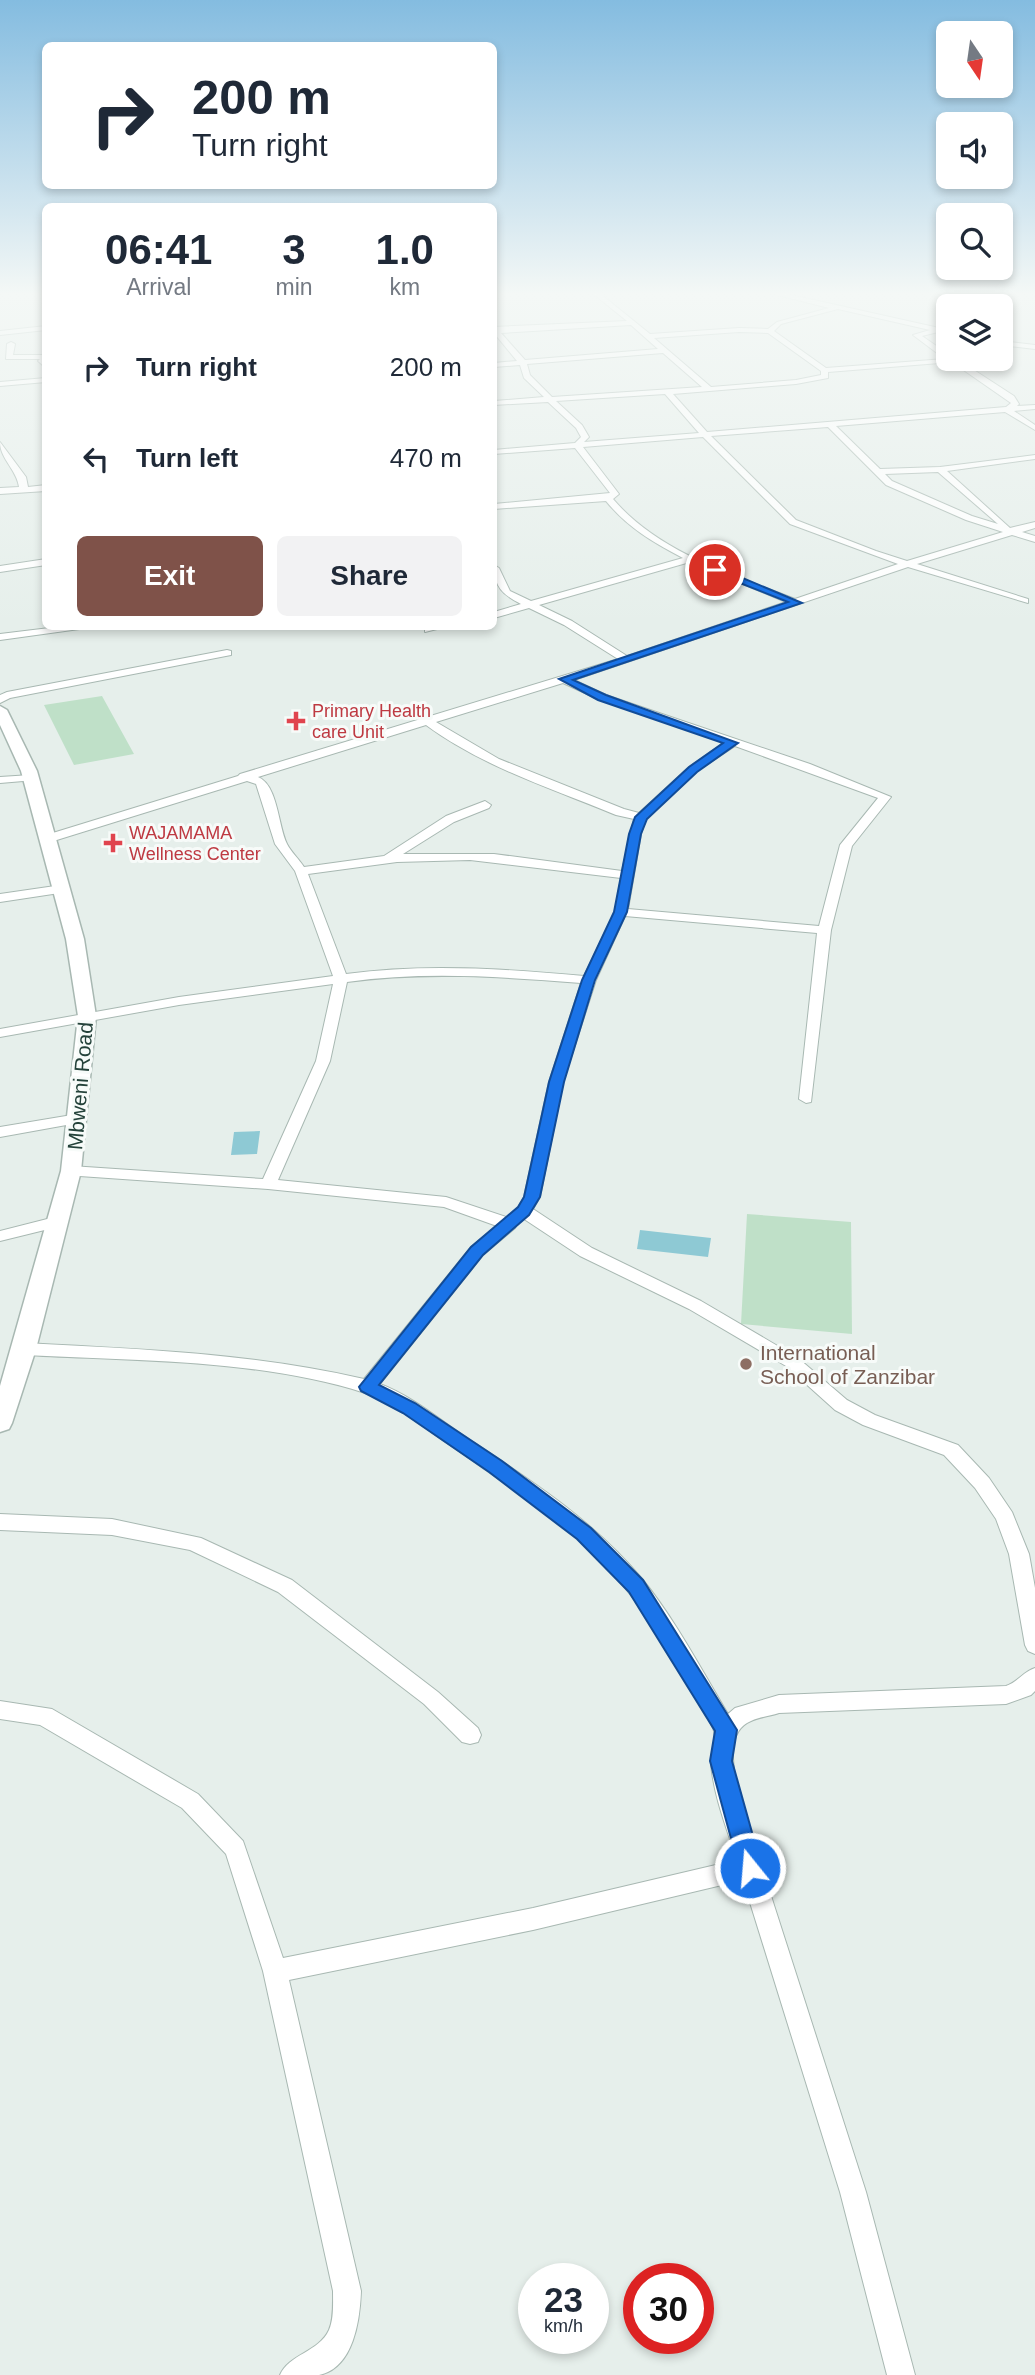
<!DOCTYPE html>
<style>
body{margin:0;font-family:Helvetica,sans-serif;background:#f2f2f3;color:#1f2937;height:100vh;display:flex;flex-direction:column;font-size:26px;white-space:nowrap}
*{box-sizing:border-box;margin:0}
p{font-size:23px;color:#747a83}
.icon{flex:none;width:38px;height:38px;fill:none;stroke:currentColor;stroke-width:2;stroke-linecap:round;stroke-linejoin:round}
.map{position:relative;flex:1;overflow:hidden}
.drawer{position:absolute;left:42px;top:203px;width:455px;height:427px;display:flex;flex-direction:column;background:#fff;border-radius:10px;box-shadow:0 4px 10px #0003}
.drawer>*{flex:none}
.banner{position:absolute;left:42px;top:42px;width:455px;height:147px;border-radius:10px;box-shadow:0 4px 10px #0003;background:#fff;color:#1f2937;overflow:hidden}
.needle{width:46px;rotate:167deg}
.fabs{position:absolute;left:936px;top:21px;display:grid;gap:14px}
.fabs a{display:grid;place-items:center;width:77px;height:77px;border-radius:10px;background:#fff;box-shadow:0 4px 10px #0003;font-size:35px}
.speed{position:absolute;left:518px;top:2263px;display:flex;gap:14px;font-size:35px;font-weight:700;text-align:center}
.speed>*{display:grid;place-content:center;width:91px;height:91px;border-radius:50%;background:#fff;box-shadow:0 4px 10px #0003;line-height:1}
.speed small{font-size:18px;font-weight:400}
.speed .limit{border:10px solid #d22;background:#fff;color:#111}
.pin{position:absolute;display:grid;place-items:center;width:60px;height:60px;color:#fff;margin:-30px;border:4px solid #fff;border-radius:50%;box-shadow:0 2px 7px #0007}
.me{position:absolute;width:77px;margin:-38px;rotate:343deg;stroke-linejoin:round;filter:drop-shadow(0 0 5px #0008)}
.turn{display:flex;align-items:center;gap:24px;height:147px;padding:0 35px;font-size:32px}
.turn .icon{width:91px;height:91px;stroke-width:2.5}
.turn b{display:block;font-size:49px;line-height:60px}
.eta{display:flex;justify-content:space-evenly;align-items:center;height:119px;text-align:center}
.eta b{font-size:42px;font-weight:600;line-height:49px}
.primary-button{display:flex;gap:14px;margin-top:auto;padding:14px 35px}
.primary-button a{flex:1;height:80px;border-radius:10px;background:#7f5249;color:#fff;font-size:28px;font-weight:600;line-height:80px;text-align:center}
.primary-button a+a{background:#f2f2f3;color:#1f2937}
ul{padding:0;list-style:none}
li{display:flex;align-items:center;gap:21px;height:91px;padding:0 35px}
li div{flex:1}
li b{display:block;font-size:26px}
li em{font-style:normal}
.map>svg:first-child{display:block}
.green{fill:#bfe0c8}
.water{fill:#8ec9d4}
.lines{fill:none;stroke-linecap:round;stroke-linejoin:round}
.minor-casing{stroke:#a8b8b2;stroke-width:2}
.tertiary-casing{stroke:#a8b8b2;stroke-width:3}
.minor{fill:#fff;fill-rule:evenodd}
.tertiary{fill:#fff;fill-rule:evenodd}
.route{fill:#1a73e8;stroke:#114b97;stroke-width:2}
.health-dot{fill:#e0444e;stroke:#f7fbf9;stroke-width:2.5}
.education-dot{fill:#8d6e63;stroke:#f7fbf9;stroke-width:2.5}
.labels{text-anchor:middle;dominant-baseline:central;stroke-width:6;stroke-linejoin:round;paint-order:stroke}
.far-health-label{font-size:18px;fill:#be3a42;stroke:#f7fbf9;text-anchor:start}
.street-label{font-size:21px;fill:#24423a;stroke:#f7fbf9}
.education-label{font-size:21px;fill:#785e54;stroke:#f7fbf9;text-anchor:start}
</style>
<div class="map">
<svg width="1035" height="2375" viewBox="0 0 1035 2375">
<rect width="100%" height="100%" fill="#e6efeb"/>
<path class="green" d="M 102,696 L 134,754 L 74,765 L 44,705 Z
M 747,1214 L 851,1222 L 852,1334 L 741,1324 Z"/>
<path class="water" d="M 260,1131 L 257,1154 L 231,1155 L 234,1132 Z
M 640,1230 L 711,1238 L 708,1257 L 637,1249 Z"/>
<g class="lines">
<g class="minor-casing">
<path id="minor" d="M 591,292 L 598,292 L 650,334 L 739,328 L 768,329 L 777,322 L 829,308 L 766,292 L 778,292 L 948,330 L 948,334 L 938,332 L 922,336 L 948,354 L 948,359 L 957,359 L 1014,396 L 1019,404 L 1017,406 L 1035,405 L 1035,409 L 1014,411 L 1035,425 L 1035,430 L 1005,412 L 836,426 L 880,469 L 940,467 L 1035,455 L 1035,459 L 947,471 L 1010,528 L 1035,522 L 1035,528 L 1022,532 L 1035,536 L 1035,542 L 1012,535 L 917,564 L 1028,599 L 1028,603 L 908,567 L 574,680 L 606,695 L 810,764 L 891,797 L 852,846 L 831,930 L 811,1102 L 806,1103 L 799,1099 L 817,933 L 625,916 L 596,980 L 563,1082 L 540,1197 L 533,1209 L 592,1248 L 701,1301 L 798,1358 L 847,1400 L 875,1415 L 958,1445 L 989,1478 L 1012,1512 L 1029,1554 L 1035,1588 L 1035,1654 L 1028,1651 L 1025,1645 L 1009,1554 L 996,1519 L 975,1488 L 944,1455 L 863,1425 L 835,1410 L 786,1366 L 689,1309 L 580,1256 L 518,1215 L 516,1211 L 524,1197 L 549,1082 L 581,983 C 503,977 425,971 347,982 L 330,1061 L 278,1180 L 446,1197 L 515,1220 L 517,1224 L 515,1228 L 483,1255 L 380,1384 C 414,1397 441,1421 470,1440 C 532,1481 595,1522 643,1580 C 676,1621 701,1669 728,1714 L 735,1708 L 779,1695 L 1006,1686 C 1018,1682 1023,1672 1035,1668 L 1035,1691 L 1031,1695 L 1006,1704 L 779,1713 C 770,1716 760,1717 751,1721 C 724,1732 734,1771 738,1793 L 866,2192 L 915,2375 L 887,2375 L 840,2192 L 743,1880 L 533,1930 L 289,1980 L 361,2291 C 360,2319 354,2368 319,2375 C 307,2375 292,2375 280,2375 C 289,2354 319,2352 329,2330 C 334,2319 333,2303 333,2291 L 263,1971 L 226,1854 L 182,1808 L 40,1725 L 0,1719 L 0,1701 L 52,1709 L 198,1794 L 243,1841 L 283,1958 L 533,1908 L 737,1860 C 727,1829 714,1797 711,1764 C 710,1752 718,1738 713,1728 C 683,1667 639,1596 590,1550 C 548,1510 498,1479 450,1445 C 423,1427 397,1403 365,1393 C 259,1359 135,1361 24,1355 L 18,1353 L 15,1349 L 18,1345 L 24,1343 C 139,1349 252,1353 364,1379 L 471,1247 L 497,1226 L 444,1207 L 268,1189 L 65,1175 L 63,1171 L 65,1167 L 71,1166 L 263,1179 L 316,1061 L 333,984 L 179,1005 L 0,1037 L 0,1029 L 179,997 L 333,976 L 295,871 L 275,844 L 256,784 L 247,781 L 47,843 L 41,839 L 43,836 L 238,776 L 240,774 L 618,659 L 564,625 L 529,608 L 494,618 L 494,612 L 521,604 C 503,595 494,587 494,565 L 499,568 L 510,591 L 531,601 L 683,558 C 654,543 627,527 606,501 L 494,509 L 494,504 L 610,493 L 575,448 L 494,454 L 494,450 L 575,443 L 581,437 L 576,428 L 548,402 L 494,405 L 494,401 L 544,397 L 524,378 L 520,365 L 494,367 L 494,363 L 517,361 L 494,333 L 494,327 L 627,321 ZM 838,309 L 930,330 L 913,335 L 945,359 L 826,368 L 774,331 L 781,324 ZM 631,325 L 658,349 L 525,360 L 501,333 ZM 739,332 L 768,333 L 821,371 L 821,375 L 796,380 L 711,387 L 654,338 ZM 663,353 L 702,387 L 552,397 L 530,375 L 527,364 ZM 952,362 L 1011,403 L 1006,407 L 707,432 L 673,394 L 796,384 L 828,378 L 828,372 ZM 665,394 L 699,433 L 584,442 L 589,437 L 582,425 L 556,401 ZM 828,427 L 886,485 L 966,520 L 1003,532 L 907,561 L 876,551 L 796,520 L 711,436 ZM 703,437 L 790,524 L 898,564 L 795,599 C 733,575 658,552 613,499 L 619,494 L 583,447 ZM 938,472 L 998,524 L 972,516 L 892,481 L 885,474 ZM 690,562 L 786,602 L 627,656 L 572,621 L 539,605 ZM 563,683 L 598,699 L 725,742 L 689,767 L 639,813 L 624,809 L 499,759 L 436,722 ZM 426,725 C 483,767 551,788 616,815 L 634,819 L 622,871 L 494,854 L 403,854 L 454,822 L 489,808 L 491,805 L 485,801 L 446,816 L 384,856 L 304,867 C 299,859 291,852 287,844 C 278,826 278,785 258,777 ZM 735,746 L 878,798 L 840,845 L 819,926 L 628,909 L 641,834 L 646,818 L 697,771 ZM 470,860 L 621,878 L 615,912 L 584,976 C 505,969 426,963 346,974 L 308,874 L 397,862 Z
M 46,326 L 46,330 L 0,335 L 0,331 Z
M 1001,341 L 1035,345 L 1035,349 L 1001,345 Z
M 11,342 L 15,344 L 13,355 L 46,355 L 46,368 L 38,361 L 40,359 L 6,359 L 7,344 Z
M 46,378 L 46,382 L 0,386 L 0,382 Z
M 0,442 L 26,477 L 28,487 L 46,485 L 46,491 L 0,494 L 0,488 L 19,487 C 17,470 0,459 0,442 Z
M 46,559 L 46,565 L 0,572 L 0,566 Z
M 66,626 L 101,626 L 0,640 L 0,634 Z
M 431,626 L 449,626 L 425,632 L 425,628 Z
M 227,650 L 231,651 L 231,655 L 10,698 L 0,703 L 0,695 L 7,692 Z
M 31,775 L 37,778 L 35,780 L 0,783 L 0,777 Z
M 62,885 L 68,889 L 66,892 L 0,902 L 0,894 Z
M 78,1114 L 86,1119 L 83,1122 L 0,1137 L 0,1127 Z
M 59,1216 L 67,1221 L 65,1225 L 0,1241 L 0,1231 Z
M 0,1514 L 112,1519 L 201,1538 L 292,1580 L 438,1692 L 478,1728 L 481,1735 L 478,1742 L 470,1744 L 462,1742 L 424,1704 L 278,1592 L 190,1550 L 112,1535 L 0,1530 Z"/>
</g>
<g class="tertiary-casing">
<path id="tertiary" d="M 0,706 L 7,710 L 37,771 L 84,939 L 96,1016 L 81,1171 L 36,1349 L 12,1423 L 9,1429 L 0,1432 L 0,1386 L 61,1171 L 78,1016 L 66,939 L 21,771 L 0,725 Z"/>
</g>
<use href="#minor" class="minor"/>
<use href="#tertiary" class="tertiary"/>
</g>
<linearGradient id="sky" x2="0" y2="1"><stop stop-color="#84bce0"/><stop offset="0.47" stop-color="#f4f8f6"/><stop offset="1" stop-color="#f4f8f6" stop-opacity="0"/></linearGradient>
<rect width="1035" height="625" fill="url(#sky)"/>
<path class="route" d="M 712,568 L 719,568 L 802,603 L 573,680 L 606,695 L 738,743 L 697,772 L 647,819 L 641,834 L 627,912 L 595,980 L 564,1082 L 540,1197 L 529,1215 L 483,1255 L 379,1385 L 415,1403 L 502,1461 L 591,1528 L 643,1580 L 737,1730 L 732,1761 L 762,1868 L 758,1875 L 750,1878 L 742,1875 L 739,1868 L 710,1761 L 715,1731 L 629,1592 L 577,1539 L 489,1472 L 403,1413 L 361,1391 L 359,1387 L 471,1247 L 518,1207 L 524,1197 L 549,1082 L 582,980 L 614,912 L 629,834 L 635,817 L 689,767 L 723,743 L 598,700 L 559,679 L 788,602 L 712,572 Z"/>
<g class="health-dot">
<path d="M292.5 710.5h7v7h7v7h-7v7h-7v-7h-7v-7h7z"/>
<path d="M109.5 832.5h7v7h7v7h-7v7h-7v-7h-7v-7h7z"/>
</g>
<circle class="education-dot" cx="746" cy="1364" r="7"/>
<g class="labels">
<g class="far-health-label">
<text x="312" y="711">Primary Health<tspan x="312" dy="21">care Unit</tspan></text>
<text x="129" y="833">WAJAMAMA<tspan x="129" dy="21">Wellness Center</tspan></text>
</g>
<g class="street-label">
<text transform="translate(80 1086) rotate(-85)">Mbweni Road</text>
</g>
<g class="education-label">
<text x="760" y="1352">International<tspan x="760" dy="24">School of Zanzibar</tspan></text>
</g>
</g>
</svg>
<div class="fabs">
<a><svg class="needle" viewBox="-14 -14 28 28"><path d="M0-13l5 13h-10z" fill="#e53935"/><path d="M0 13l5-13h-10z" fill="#747a83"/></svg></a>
<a><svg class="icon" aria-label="sound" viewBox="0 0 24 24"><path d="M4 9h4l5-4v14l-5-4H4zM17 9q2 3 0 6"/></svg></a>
<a><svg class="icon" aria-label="search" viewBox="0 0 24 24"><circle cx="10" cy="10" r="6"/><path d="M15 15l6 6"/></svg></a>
<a><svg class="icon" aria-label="layers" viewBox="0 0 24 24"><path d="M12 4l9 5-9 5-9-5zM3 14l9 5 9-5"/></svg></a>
</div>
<div class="speed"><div>23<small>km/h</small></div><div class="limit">30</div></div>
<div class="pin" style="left:715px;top:570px;background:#d93025"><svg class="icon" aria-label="arrive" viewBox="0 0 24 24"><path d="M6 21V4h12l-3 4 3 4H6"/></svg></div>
<svg class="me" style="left:750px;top:1868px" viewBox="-20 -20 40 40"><circle r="17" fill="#1a73e8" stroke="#fff" stroke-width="3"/><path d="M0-11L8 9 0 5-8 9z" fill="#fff"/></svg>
<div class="banner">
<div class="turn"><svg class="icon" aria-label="right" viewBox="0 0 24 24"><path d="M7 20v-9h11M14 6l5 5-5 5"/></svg><div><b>200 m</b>Turn right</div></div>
</div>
<section class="drawer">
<div class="eta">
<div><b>06:41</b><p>Arrival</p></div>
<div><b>3</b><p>min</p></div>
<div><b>1.0</b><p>km</p></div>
</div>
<ul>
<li><svg class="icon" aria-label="right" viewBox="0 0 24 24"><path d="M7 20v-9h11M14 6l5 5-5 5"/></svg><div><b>Turn right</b></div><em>200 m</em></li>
<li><svg class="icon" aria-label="left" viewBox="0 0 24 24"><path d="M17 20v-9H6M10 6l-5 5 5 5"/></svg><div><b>Turn left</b></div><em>470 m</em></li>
</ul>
<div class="primary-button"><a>Exit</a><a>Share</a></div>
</section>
</div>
